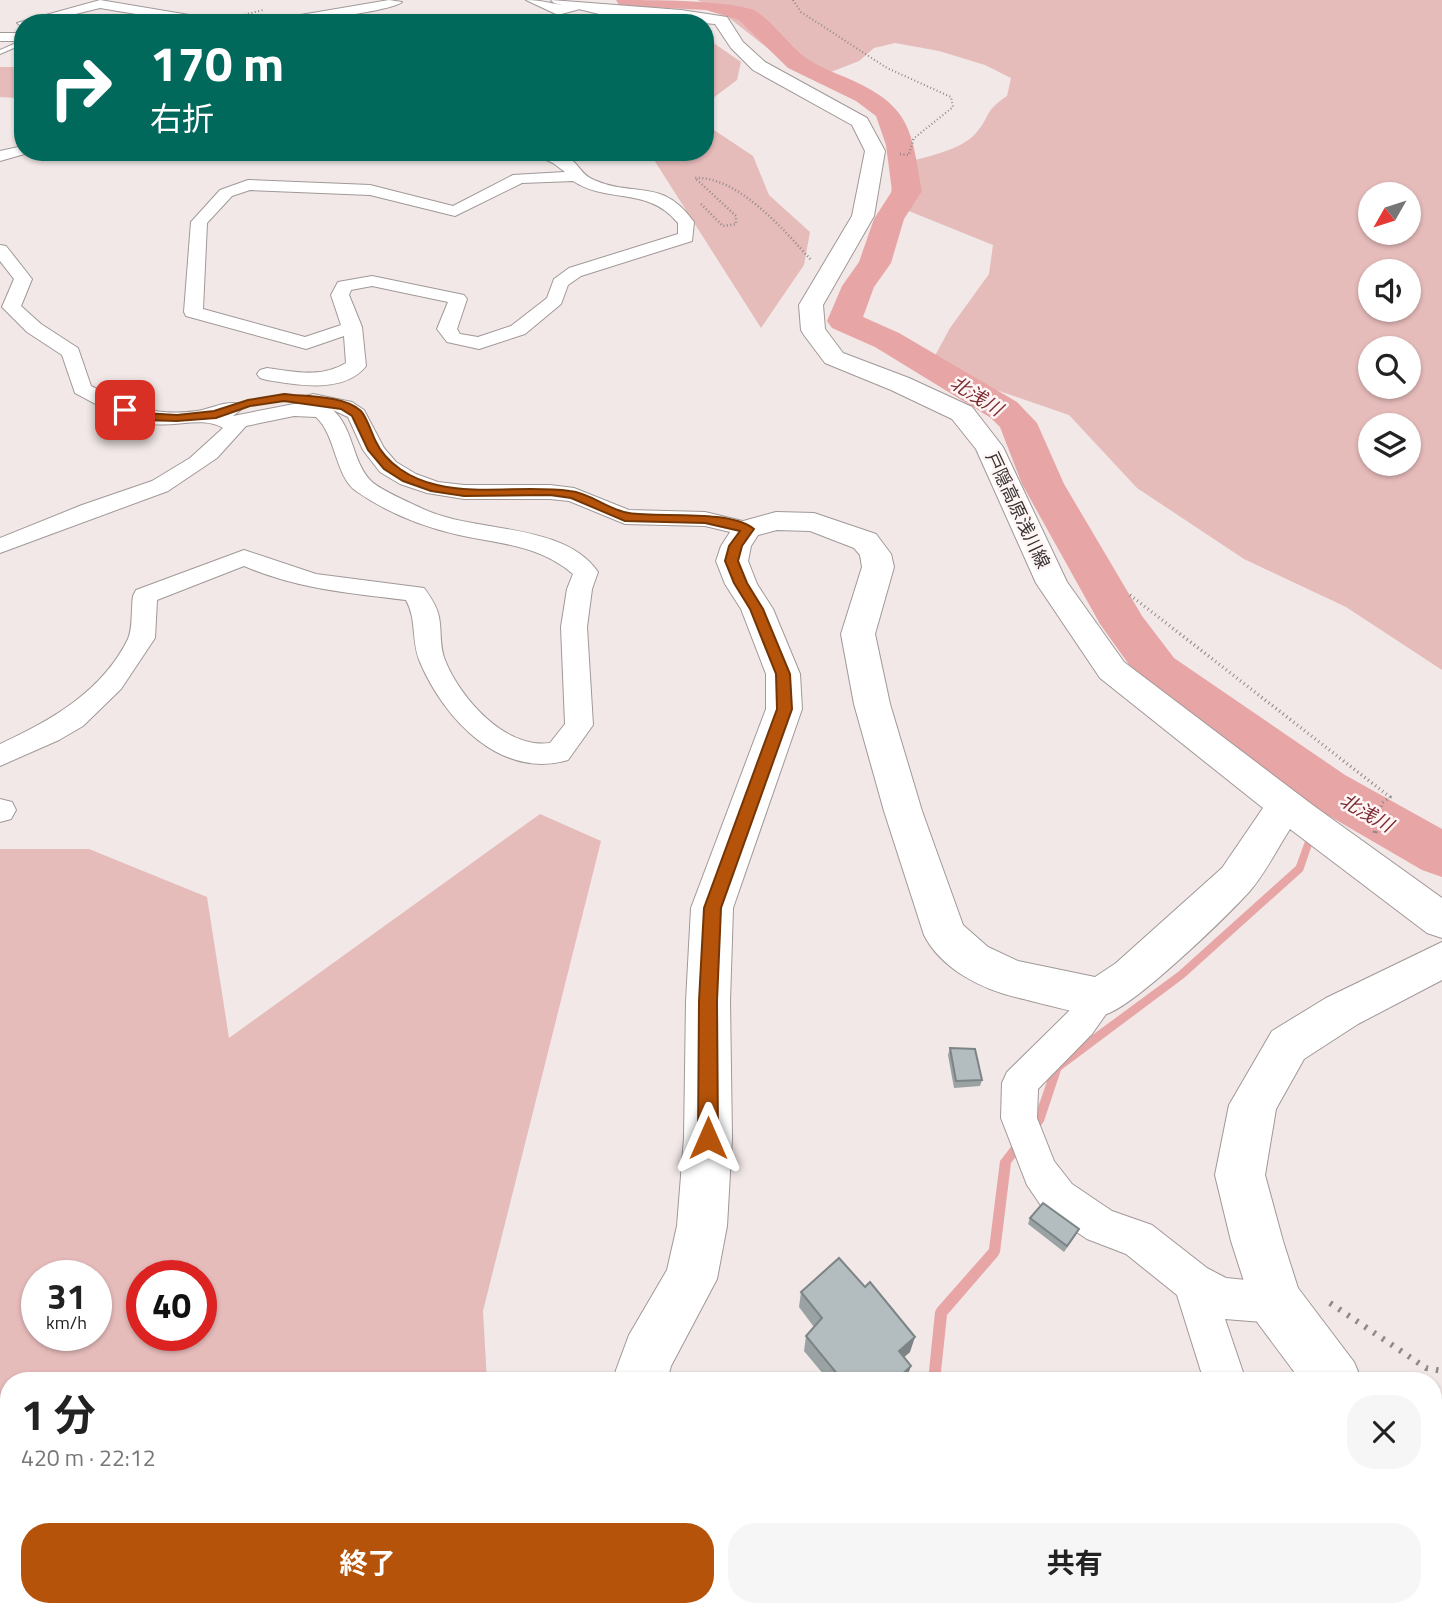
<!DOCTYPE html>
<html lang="ja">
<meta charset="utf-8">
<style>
body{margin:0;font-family:"Titillium Web","Noto Sans JP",sans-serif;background:#f6f6f6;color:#222;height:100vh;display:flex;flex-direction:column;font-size:26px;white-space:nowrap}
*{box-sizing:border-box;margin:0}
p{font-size:23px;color:#767676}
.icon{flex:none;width:38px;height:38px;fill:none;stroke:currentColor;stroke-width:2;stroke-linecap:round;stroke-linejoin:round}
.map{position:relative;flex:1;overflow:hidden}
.details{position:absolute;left:0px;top:1372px;width:1442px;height:245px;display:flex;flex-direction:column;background:#fff;border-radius:28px 28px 0 0;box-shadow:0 2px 5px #0004}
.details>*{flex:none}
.top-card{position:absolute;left:14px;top:14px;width:700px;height:147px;border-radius:28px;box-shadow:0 2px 5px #0004;background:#00695c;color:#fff;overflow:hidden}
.needle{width:46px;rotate:231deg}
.fabs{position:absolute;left:1358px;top:182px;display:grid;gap:14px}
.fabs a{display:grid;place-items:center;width:63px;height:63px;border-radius:50%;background:#fff;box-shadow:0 2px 5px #0004;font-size:35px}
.speed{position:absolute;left:21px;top:1260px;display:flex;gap:14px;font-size:35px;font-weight:700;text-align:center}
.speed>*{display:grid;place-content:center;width:91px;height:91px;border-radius:50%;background:#fff;box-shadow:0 2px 5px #0004;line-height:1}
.speed small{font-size:18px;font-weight:400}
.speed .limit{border:10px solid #d22;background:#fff;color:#111}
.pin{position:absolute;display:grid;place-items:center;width:60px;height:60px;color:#fff;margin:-30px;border-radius:14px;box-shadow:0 4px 10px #0006}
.me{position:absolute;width:77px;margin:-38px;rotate:0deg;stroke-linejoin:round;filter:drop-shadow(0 0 5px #0008)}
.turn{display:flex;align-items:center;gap:24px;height:147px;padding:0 21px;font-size:32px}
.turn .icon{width:91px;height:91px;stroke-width:2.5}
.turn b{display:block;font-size:49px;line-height:60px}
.round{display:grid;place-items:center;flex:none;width:74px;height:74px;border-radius:28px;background:#f6f6f6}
.summary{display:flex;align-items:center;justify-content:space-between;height:119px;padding:0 21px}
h1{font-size:42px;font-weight:700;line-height:52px}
.action{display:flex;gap:14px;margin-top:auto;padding:14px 21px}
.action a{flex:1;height:80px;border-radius:28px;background:#b45309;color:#fff;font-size:28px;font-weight:700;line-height:80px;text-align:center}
.action a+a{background:#f6f6f6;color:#222}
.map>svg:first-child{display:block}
.green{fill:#e6bcbb;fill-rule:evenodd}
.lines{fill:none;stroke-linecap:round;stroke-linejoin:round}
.stream{fill:#e8a5a5;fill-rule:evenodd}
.river{fill:#e8a5a5;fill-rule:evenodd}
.lane-casing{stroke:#a19898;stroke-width:2}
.street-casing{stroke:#a19898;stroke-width:2}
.secondary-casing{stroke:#a19898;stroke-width:2}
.path-far4{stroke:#8f8988;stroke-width:2;stroke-dasharray:1 2.5;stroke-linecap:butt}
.path-far3{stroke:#8f8988;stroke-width:2.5;stroke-dasharray:1 2.5;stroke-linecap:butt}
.path-far2{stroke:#8f8988;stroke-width:3.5;stroke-dasharray:1 3.5;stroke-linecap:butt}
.path-far1{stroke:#8f8988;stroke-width:5;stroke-dasharray:2 6;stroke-linecap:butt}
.path{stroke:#8f8988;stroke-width:6;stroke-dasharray:2.5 8;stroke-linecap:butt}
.lane{fill:#fff;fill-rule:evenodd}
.street{fill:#fff;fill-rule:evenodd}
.secondary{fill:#fff;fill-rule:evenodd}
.wall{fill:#9aa2a3}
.shaded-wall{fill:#7d8485}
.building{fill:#b3bcbe;stroke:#7d8485;stroke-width:2}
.route{fill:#b45309;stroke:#753606;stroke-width:2}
.labels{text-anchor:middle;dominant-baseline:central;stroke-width:5;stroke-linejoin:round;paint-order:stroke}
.far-street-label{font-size:18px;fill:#373333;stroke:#fff5f4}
.far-water-label{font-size:19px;font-style:italic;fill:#7b2c32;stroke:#fff5f4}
</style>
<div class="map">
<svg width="1442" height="1617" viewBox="0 0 1442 1617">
<rect width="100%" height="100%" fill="#f1e8e7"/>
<path class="green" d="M 697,0 L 1442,0 L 1442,670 L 1346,607 L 1244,559 L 1137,488 L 1069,415 L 929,367 L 950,328 L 989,274 L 993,245 L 889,203 L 896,165 C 917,159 962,151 976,133 C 991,116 983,112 1007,96 L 1011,78 L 985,65 L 939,51 L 895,43 L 874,48 L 859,61 L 831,72 L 790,66 L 718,9 ZM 1409,194 L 1409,233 L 1370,233 L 1370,194 ZM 1409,271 L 1409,310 L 1370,310 L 1370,271 ZM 1409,348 L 1409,387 L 1370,387 L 1370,348 ZM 1409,425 L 1409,464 L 1370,464 L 1370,425 Z
M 633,9 L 667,13 L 683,23 L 522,23 Z
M 705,37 L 741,62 L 737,80 L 705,104 Z
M 0,67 L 23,67 L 23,102 L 16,98 L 0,97 Z
M 705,124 L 753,156 L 769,195 L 810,232 L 804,265 L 761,328 L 649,152 L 705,152 Z
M 540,814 L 601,841 L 483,1311 L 487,1381 L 9,1381 L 9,1608 L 500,1608 L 501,1617 L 0,1617 L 0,849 L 89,849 L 207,897 L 229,1038 ZM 37,1276 L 96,1276 L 96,1335 L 37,1335 ZM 142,1276 L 201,1276 L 201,1335 L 142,1335 Z"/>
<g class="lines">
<path class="stream" d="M 1326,786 L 1330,789 L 1320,819 L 1319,821 L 1313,821 L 1312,819 L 1322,789 Z
M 1312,830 L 1315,831 L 1316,833 L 1303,871 L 1184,978 L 1061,1070 L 1044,1121 L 1036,1133 L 1032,1134 L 1028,1133 L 1027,1129 L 1035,1116 L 1053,1064 L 1178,972 L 1296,866 L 1308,833 L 1309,831 Z
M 1021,1138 L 1025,1139 L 1026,1143 L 1011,1163 L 1000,1252 L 998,1256 L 947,1315 L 940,1381 L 928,1381 L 935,1312 L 937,1308 L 989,1249 L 1000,1161 L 1017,1139 Z
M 803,1608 L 821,1608 C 816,1617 807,1617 796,1617 L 798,1612 Z"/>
<path class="river" d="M 616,0 C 652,0 724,0 754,10 C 777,24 790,50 814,63 C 828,71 844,76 858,83 C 913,109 912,137 922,191 L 904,219 L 891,263 L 874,287 L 863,317 L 899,333 L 1017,402 L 1037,423 L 1064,484 L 1142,616 L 1174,658 L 1345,775 L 1442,829 L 1442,877 L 1422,870 L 1307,803 L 1140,680 L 1100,624 L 1022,484 L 1000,427 L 991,418 L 875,347 L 832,328 L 827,321 L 842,286 L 859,262 L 874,219 L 892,191 L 886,145 L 876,116 L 856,101 L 788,68 L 739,20 L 706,10 L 627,6 L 619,5 Z"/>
<g class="lane-casing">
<path id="lane" d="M 160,13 L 165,14 L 143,23 L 134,23 Z
M 23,40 L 23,44 L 0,54 L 0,50 Z"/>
</g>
<g class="street-casing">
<path id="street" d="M 100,0 L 213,19 L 219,23 L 190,23 L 100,8 L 39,23 L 23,23 L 23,27 L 17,23 Z
M 389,0 L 402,2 C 390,12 292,23 271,23 L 277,19 Z
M 526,0 C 550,0 555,8 581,3 L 587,7 L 558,15 Z
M 0,33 L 23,33 L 23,41 L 0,41 Z
M 23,146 L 23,152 L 28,153 L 0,161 L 0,151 Z
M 528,152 C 544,152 561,151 574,162 C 581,169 584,176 594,180 C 635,198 662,177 694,222 L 692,241 L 581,276 L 568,285 L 561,304 L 525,334 L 479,349 L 447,342 L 437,329 L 448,302 L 372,286 L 351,290 L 349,295 L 362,327 L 366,366 C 344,394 297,385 267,380 L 260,378 L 257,374 L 260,370 L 267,368 C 295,372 321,378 346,363 L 344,336 L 306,349 L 186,316 L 184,312 L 191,222 L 220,190 L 248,180 L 370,185 L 453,206 L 513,175 L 565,172 L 553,163 ZM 573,181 C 608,204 648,186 678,223 L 678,234 L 569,268 L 554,279 L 547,298 L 511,326 L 478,337 L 460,334 L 457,329 L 467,299 L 464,295 L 372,276 L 338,282 L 331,295 L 341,325 L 305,337 L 203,309 L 207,223 L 232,196 L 250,190 L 370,195 L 455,216 L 522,183 Z
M 0,245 L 6,246 L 32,279 L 21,306 L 41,324 L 78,348 L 91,386 C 129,405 153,417 197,411 C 211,409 226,400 240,404 L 243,408 L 233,416 L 294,404 L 306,404 L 303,400 L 306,396 L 313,394 L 352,402 L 364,410 L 384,448 L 396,462 L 416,474 L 438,482 L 464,485 L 550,485 L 574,488 L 629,510 L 705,512 L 755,524 L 759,529 L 755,534 L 747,536 L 705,526 L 625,524 L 569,501 L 550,499 L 464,499 L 427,493 L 400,484 L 380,472 L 363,450 L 348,417 L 333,410 C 354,429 352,462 371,481 C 380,490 411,503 423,509 C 474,533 564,522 598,572 L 592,589 L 587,627 L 593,725 L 568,760 C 501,780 444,719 420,662 C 411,641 417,620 406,600 C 348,593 298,589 244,566 L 157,600 L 155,638 L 121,689 L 83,726 L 59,740 L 0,766 L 0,744 C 50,721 102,692 128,639 C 133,628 131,609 133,596 L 136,590 L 244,550 L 316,574 L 424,588 C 430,596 437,606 439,617 C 442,632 439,645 445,660 C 460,698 505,749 550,743 L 565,724 L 561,627 L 567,589 L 573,574 C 540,545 500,544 459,535 C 423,527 386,512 356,491 C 335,476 336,435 316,417 L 294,416 L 246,426 L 217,458 L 168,491 L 0,553 L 0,538 L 82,505 L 152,481 L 190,458 L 223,428 C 204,416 175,427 152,424 C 124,421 100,406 75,393 L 62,355 L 27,332 L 2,307 L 14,279 L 0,261 Z
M 0,799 L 12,802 L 16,810 L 11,819 L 0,822 Z
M 1101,983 L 1113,987 L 1118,997 L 1092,1034 L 1038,1089 L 1037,1118 L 1054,1161 L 1072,1184 L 1112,1211 L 1152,1225 L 1207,1268 L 1226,1278 L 1276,1283 L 1290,1289 L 1296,1303 L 1290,1317 L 1276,1323 L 1225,1319 L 1246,1381 L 1204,1381 L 1177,1295 L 1126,1254 L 1087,1239 L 1044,1210 L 1027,1185 L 1001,1118 L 1002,1083 L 1007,1072 L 1068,1012 L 1089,987 Z
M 1275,1608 L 1323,1608 L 1326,1617 L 1278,1617 Z"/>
</g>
<g class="secondary-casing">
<path id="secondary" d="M 551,0 L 681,10 L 727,17 L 743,42 L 765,62 L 867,118 L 885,151 L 874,216 L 823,305 L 825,329 L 843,353 L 909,378 L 972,407 L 1003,447 L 1067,582 L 1124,662 L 1314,806 L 1442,898 L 1442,938 L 1427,933 L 1290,829 C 1277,849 1265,874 1249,892 C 1227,916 1130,1011 1103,1015 C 1088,1017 1037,1002 1019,998 C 983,990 941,969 924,935 L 884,811 L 854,704 L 841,634 L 862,567 L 860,555 L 854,548 L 810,531 L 777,530 L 758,535 L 751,546 L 748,561 L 757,584 L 773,609 L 800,674 L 802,709 L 733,908 L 730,1001 L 732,1138 L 727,1226 L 717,1279 L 671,1366 L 667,1381 L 612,1381 L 629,1335 L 667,1270 L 677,1226 L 684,1138 L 686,1001 L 691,908 L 766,709 L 766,674 L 741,609 L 725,584 L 716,561 L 721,546 L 736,523 L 776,512 L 814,513 L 876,534 L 891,554 L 894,567 L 875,634 L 890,704 L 922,811 L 963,925 L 988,947 L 1018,961 L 1095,977 L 1116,963 L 1222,868 L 1263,808 L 1100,678 L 1036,583 L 976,449 L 952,419 L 891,390 L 825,363 L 804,335 L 801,330 L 799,305 L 852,216 L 865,151 L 852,125 L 753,70 L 731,48 L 715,24 L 599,14 L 554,3 Z
M 1442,942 L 1442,980 L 1358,1024 L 1304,1059 L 1276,1109 L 1265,1175 L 1283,1241 L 1298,1288 L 1354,1362 L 1362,1381 L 1301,1381 L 1257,1322 L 1231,1241 L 1215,1175 L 1229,1105 L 1272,1031 L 1326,998 Z
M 1433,1442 L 1442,1446 L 1442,1508 L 1433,1504 Z
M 368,1608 L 441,1608 L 437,1617 L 364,1617 Z"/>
</g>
<path class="path-far4" d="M 793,0 L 801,12 L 887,68 L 951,97 L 953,107 L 913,139
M 231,18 L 263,10
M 23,77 L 19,80 L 23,86
M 23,108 L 15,114 L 23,117"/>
<path class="path-far3" d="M 900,154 L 909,155 L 914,137
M 701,204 L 723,226 L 736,224 L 736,216 L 695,178 C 738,176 784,230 811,260"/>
<path class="path-far2" d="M 1130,595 L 1390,797 L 1382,803 L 1379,816"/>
<path class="path-far1" d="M 1375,833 L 1379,814"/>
<path class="path" d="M 1330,1303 L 1426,1368 L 1442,1371"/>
<use href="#lane" class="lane"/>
<use href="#street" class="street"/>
<use href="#secondary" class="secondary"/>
</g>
<path class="wall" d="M 950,1048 L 982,1080 L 980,1086 L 954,1088 L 948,1055 Z
M 1030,1218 L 1076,1235 L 1064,1252 L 1028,1224 Z
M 801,1292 L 910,1352 L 904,1357 L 911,1366 L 906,1380 L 905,1381 L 829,1381 L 804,1351 L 806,1336 L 814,1327 L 799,1307 Z
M 1227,1608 L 1273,1608 L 1263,1617 L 1234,1617 Z"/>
<path class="shaded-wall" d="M 915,1337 L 910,1352 L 894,1366 L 899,1351 Z
M 911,1366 L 905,1381 L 895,1381 Z"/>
<path class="building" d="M 950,1048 L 975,1049 L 982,1080 L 956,1081 Z
M 1043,1203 L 1079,1229 L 1067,1246 L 1030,1218 Z
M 839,1258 L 865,1287 L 870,1282 L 915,1337 L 899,1351 L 911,1366 L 895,1381 L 843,1381 L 806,1336 L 822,1318 L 801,1292 Z
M 1234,1608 L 1273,1608 L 1263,1617 L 1241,1617 Z"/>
<path class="route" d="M 284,394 C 306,397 344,395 361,411 C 367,418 371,431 375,440 C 386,464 411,479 437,485 C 480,495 526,485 570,491 C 591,493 608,510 629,513 C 659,518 730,509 754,529 L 742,546 L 738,561 L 747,583 L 763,609 L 790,674 L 792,709 L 721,908 L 717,1001 L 718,1138 L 715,1145 L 708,1147 L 701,1145 L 698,1138 L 699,1001 L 704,908 L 777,709 L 776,674 L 750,609 L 734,583 L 725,561 L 729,546 L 740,531 L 705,523 L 625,521 L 571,498 L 550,495 L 464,496 L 431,491 L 403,481 L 384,469 L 368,450 L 352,416 L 341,409 L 284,401 L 250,406 L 216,418 L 177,421 L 142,420 L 120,410 L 125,406 L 143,413 L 177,415 L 214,411 L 248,400 Z"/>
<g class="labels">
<g class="far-street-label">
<text transform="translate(1018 510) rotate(65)">戸隠高原浅川線</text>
</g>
<g class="far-water-label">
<text transform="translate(977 395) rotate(32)">北浅川</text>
<text transform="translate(1367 812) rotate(30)">北浅川</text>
</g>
</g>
</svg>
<div class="fabs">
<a><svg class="needle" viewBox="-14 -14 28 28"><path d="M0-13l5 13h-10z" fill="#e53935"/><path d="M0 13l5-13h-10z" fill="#767676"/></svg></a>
<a><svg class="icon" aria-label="sound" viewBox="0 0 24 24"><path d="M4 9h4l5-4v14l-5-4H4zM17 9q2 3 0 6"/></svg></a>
<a><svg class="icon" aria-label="search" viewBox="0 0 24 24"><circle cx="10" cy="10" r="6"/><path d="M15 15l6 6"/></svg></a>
<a><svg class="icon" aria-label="layers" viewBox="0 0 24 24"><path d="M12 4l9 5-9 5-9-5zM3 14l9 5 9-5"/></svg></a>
</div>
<div class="speed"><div>31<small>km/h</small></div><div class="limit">40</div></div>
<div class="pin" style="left:125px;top:410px;background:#d93025"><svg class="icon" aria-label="arrive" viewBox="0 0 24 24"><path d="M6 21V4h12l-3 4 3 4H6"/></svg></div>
<svg class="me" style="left:708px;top:1138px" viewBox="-20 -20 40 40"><path d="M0-17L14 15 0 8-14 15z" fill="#b45309" stroke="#fff" stroke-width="4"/></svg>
<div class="top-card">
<div class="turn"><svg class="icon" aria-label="right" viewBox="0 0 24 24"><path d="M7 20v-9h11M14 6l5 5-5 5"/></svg><div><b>170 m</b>右折</div></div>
</div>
<section class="details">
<div class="summary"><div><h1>1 分</h1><p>420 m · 22:12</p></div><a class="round"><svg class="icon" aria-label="close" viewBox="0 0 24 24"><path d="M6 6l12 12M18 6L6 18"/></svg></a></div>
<div class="action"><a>終了</a><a>共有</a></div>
</section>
</div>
